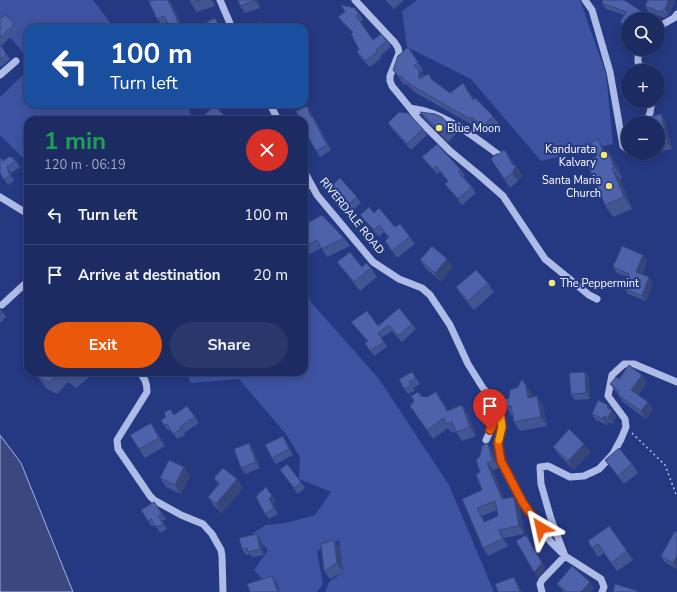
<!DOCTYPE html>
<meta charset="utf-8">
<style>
body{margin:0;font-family:"Nunito Sans",sans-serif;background:#29376b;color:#f1f3f6;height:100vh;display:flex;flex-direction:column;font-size:15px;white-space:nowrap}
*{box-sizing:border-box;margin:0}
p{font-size:13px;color:#a0a7be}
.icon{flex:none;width:22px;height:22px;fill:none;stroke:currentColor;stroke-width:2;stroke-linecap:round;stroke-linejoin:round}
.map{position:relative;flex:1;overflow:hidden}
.panel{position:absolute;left:24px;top:116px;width:284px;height:260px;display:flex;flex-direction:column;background:#1c2b62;border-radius:12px;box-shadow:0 2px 10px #0003,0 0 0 1px #3a4777}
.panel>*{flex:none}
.hud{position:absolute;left:24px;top:24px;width:284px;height:84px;border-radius:12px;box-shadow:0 2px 10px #0003,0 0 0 1px #3a4777;background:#1a4fa0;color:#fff;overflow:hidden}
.fabs{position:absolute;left:621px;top:12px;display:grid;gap:8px}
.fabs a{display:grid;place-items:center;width:44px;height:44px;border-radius:50%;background:#1c2b62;box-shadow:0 2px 10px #0003,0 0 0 1px #3a4777;font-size:20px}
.pin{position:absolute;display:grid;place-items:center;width:34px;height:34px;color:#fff;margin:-41px -17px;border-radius:50% 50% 50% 0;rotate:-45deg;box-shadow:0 0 4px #0007}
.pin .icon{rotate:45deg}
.me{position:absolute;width:44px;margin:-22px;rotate:324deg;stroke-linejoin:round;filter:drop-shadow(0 0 3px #0008)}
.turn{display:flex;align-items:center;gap:14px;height:84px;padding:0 20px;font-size:18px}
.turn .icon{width:52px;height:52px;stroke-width:2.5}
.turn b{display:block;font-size:28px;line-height:34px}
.round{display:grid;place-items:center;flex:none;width:42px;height:42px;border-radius:21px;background:#29376b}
.head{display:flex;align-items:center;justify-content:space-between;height:68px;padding:0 20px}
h1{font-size:24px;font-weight:700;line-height:30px;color:#1e9e55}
.cta{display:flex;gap:8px;margin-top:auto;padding:8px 20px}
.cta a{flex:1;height:46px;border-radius:24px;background:#ea580c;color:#fff;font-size:16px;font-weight:700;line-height:46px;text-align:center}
.cta a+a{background:#29376b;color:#f1f3f6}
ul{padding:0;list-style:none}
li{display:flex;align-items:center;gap:12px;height:60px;padding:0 20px;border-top:1px solid #3a4777}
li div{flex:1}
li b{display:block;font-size:15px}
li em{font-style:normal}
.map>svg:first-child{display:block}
.green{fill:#3d53a1}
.water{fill:#3a487f;stroke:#a2b3e8}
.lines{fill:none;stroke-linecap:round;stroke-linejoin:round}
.path{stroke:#aebbe7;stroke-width:1.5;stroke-dasharray:2 3;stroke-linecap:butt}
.minor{stroke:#aebbe7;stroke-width:7}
.wall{fill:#435493;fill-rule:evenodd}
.shaded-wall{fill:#374578}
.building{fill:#4e62ab;stroke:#374578;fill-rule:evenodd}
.route-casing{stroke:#983908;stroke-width:10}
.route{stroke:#ea580c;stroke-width:7}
.slow{stroke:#f59e0b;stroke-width:7}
.poi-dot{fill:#f1e972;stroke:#253983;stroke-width:1.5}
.labels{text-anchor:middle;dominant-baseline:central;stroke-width:4;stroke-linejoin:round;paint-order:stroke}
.poi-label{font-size:11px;fill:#fff;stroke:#253983;text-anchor:start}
.street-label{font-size:11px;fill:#fff;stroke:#253983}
</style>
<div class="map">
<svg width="677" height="592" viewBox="0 0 677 592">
<rect width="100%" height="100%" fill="#253983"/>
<path class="green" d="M 0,0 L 93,0 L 114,28 L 28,28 L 28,59 L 0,25 Z
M 417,0 L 580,0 L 606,74 L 613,144 L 541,161 L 471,79 L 407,47 L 402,11 Z
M 28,70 L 28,104 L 185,104 L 190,110 L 191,120 L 28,120 L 28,158 L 24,159 L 0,135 L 0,97 Z
M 304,282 L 311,302 L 379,379 L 449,485 L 494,592 L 325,592 L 329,582 L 343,572 L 339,540 L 317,551 L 323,584 L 317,592 L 273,592 L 254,570 L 268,550 L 253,533 L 266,525 L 286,523 L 315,515 L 331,492 L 299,479 L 300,457 L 286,434 L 239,379 L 191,383 L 185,372 L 304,372 Z"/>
<path class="water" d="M 0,435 L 21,463 L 73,592 L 0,592 Z"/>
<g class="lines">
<path class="path" d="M 632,433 L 665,465 L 677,497"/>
<path class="minor" d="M 220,0 L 232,28
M 355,0 L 395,43 L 398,48 L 399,53 L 390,76 L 390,81 L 392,86 L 410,108 L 418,119 L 450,151 L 479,175 L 503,196 L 545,259 L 589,295 L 597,299
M 585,0 L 592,10 L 610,72 L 623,146 L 628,150
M 658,27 L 674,18 L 677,14
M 638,49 L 638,62 L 642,71
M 0,75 L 16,61
M 270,104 L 278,120
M 410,108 C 418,109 426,111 434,114 C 459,124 481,142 503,158
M 646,123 L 650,113 L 652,101
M 304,171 L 317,195 L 373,262 L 399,279 L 422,288 L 430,295 L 450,325 L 468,364 L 483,388 L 494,400 L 500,411 L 502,427 L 498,443 L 501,461 L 523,503 L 550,541 L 565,556 L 601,579 L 604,587 L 602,592
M 0,197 L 28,214
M 2,305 L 28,281
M 139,372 C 145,378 147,383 147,392 L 117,440 L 118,449 L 150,496 L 154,500 L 181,515 L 203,524 L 212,534 L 221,550 L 222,556 L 223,592
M 486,440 L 500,411
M 542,592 L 540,584 L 542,580 L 565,556 L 551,519 L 541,484 L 540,467 L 548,466 L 570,477 L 584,476 L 599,469 L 613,454 L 621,439 L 626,427 L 625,419 L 608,396 L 612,375 L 624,364 L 634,364 L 677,382"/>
</g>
<path class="wall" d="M 148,0 L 171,2 L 183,28 L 170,28 L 167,22 L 162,25 L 157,19 Z
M 190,0 L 213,0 L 215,6 L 197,12 L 191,3 Z
M 257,0 L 260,8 L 245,13 L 240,6 Z
M 385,0 L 404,0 L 394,9 Z
M 627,2 L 644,13 L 648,19 L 628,19 L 628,30 L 624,28 L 620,22 L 624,15 L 606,9 L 602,3 Z
M 675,2 L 669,15 L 664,18 L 649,12 L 645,6 Z
M 360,14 L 363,20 L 360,22 L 373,40 L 387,40 L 391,47 L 380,56 L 381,58 L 370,67 L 361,58 L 357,52 L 359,50 L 352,32 L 342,22 L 338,17 Z
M 0,18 L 14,24 L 18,30 L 1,46 L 10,59 L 1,67 L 0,66 Z
M 413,55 L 423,70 L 421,72 L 424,76 L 434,81 L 450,93 L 469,91 L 474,100 L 493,116 L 499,124 L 488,135 L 478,124 L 476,127 L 416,93 L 406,84 L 404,85 L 393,70 Z
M 311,112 L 313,117 L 316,121 L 331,150 L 320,157 L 309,139 L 306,140 L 304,138 L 304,120 Z
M 420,112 L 450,125 L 456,134 L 448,142 L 426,120 Z
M 661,114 L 665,120 L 672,149 L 658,152 L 658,123 Z
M 388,123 L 423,129 L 427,135 L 411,150 L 392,129 Z
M 606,152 L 616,163 L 622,178 L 620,179 L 632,209 L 613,217 L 605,205 Z
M 422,157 L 461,170 L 465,176 L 463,177 L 472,187 L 476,193 L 462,205 L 449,189 L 445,184 L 448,181 L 440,172 L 437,174 L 426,162 Z
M 511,159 L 514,165 L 516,166 L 522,175 L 518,181 L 510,188 L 504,179 Z
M 3,161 L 16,161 L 20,167 L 11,173 L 14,181 L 8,185 L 0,173 Z
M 331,186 L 357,197 L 361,203 L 352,211 L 335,191 Z
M 374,213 L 395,227 L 400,224 L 415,244 L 397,258 L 385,241 L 388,237 L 384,232 L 379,237 L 366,222 L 360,215 Z
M 304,225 L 344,238 L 350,246 L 327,257 L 321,248 L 310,254 L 304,246 Z
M 643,255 L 647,260 L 642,274 L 653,283 L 646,301 L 628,294 L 624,288 L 628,277 L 617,273 L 613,267 Z
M 420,260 L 453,267 L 441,281 L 426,269 Z
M 337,262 L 371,268 L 377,277 L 360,291 Z
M 488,283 L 494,292 L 474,310 L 462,296 L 456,287 Z
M 0,308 L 6,317 L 0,323 Z
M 28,308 L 28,322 L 24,317 Z
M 351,322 L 378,326 L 412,324 L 416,329 L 402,342 L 392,331 L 381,338 L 387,347 L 374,356 L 365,343 L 367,341 Z
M 34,372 L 84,372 L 88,378 L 76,388 L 68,382 L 57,394 L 47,389 Z
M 412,372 L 420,384 L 413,388 L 415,391 L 408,394 L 404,389 Z
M 589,377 L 590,399 L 575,400 L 571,394 Z
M 522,379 L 532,394 L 532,397 L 537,396 L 543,405 L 547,426 L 520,431 L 514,422 L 513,416 L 512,416 L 506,407 L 509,398 L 518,387 Z
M 619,379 L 647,382 L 638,395 L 648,402 L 653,409 L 646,419 L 623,402 L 618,395 L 618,394 L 616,392 L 610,384 Z
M 418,392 L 422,396 L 427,397 L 436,392 L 442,400 L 448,411 L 468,414 L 476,436 L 462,441 L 456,432 L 452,433 L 448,428 L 433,439 L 410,406 L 414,401 Z
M 608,405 L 616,416 L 613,424 L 608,422 L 607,425 L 596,420 L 592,414 Z
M 187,406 L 199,423 L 184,433 L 185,435 L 177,439 L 171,430 L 168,431 L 164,425 L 166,417 L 170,409 L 174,415 Z
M 157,432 L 165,446 L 145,458 L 139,449 Z
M 287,442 L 293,455 L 276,464 L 272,458 Z
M 249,443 L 253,449 L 260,468 L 245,474 L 241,468 Z
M 584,444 L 590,452 L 574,470 L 559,455 L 553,447 Z
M 493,451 L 496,463 L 499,468 L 493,470 L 504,499 L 513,497 L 519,506 L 524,534 L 504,538 L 508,546 L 488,556 L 483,548 L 462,499 L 482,490 L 480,472 ZM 497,510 L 498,516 L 485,522 L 482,516 Z
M 605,460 L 632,464 L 638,473 L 624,484 L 612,469 Z
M 280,470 L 301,482 L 305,488 L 298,494 Z
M 190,476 L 181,494 L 166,487 L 160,478 Z
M 214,478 L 243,488 L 222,513 L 214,506 L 208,497 L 218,484 Z
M 262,491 L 276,501 L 273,505 L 278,514 L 269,519 L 265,514 Z
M 159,509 L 166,519 L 162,521 L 167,529 L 160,533 L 155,525 L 152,527 L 148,521 Z
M 609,526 L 633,560 L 617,571 L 604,553 L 598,557 L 588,541 Z
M 677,532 L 677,569 L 665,562 L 661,556 Z
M 257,534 L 261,540 L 264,555 L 252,557 L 250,554 L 246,555 L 242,549 Z
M 334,540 L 340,548 L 343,572 L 330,579 L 324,571 Z
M 590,582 L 594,588 L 591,592 L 564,592 L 561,589 L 557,584 Z"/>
<path class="shaded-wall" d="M 168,0 L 169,0 L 171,2 L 183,28 L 181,28 Z
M 211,0 L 213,0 L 215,6 Z
M 254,0 L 257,0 L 260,8 Z
M 669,0 L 674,0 L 675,2 L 669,15 L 665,9 Z
M 644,13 L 648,19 L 640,19 Z
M 215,18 L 221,27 L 222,28 L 220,28 Z
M 419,69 L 424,77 L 419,79 Z
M 307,106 L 311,112 L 313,117 L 316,121 L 331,150 L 311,117 Z
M 661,114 L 665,120 L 672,149 L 668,143 Z
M 598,139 L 606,151 L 612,164 L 604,153 Z
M 505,150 L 511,159 L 515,167 L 516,166 L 522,175 L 518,181 L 512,173 L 512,164 Z
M 608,151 L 616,163 L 622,178 L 614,167 Z
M 7,167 L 11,173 L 14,181 L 10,175 Z
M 612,168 L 620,179 L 632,209 L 624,197 Z
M 643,255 L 647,260 L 640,277 L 636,272 Z
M 447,259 L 453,267 L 441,281 L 435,273 Z
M 649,277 L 653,283 L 646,301 L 642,296 Z
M 585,372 L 589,377 L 590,399 L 586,393 Z
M 642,375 L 647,382 L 637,397 L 631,390 Z
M 522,379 L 532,394 L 534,406 L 528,398 Z
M 436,392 L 442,400 L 453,420 L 447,411 Z
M 537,396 L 543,405 L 547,426 L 541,417 Z
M 648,402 L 653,409 L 646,419 L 641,411 Z
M 462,405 L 468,414 L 476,436 L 470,427 Z
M 608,405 L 616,416 L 613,424 L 608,418 L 607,408 Z
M 604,416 L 608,422 L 607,425 L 603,419 Z
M 151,423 L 157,432 L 165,446 L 159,438 Z
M 283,436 L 287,442 L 293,455 L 289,449 Z
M 249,443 L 253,449 L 260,468 L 256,462 Z
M 488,443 L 493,451 L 496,463 L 499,468 L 491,456 Z
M 584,444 L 590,452 L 574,470 L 568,461 Z
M 487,463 L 493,470 L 507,507 L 502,499 Z
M 184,467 L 190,476 L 181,494 L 175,485 Z
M 237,479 L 243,488 L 222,513 L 216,504 Z
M 266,487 L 276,501 L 273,505 L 278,514 L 269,499 Z
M 514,498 L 519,506 L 524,534 L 519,526 Z
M 477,508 L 482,516 L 490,530 L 484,522 Z
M 499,530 L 504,538 L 508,546 L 503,539 Z
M 257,534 L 261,540 L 264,555 L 260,549 Z
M 526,535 L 546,568 L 538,578 L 534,572 Z
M 334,540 L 340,548 L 343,572 L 337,563 Z
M 677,556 L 677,569 L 673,563 Z
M 272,576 L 278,584 L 280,592 L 278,592 Z
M 514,577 L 518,583 L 522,592 L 520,592 Z
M 590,582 L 594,588 L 591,592 L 581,592 Z"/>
<path class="building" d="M 154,0 L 168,0 L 181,28 L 170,28 L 164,16 L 157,19 L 149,2 Z
M 190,0 L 200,0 L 191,3 Z
M 238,0 L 254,0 L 254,1 L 240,6 Z
M 603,0 L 624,0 L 644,13 L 640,19 L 628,19 L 628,27 L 620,22 L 626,12 L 602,3 Z
M 648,0 L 669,0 L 665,9 L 660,12 L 645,6 Z
M 341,5 L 355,8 L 359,14 L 356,16 L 373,40 L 381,34 L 387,41 L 376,50 L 377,52 L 365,61 L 357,52 L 359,50 L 351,34 L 353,32 L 338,17 L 345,12 Z
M 6,15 L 14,24 L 0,38 L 0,18 Z
M 215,18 L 220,28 L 200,28 L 199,26 Z
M 262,22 L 265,28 L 249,28 Z
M 0,44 L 6,54 L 0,60 Z
M 408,47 L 418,62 L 414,66 L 419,69 L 419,79 L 428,74 L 431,77 L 431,79 L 450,93 L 463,83 L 473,100 L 475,98 L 493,116 L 483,127 L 472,117 L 470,119 L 411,85 L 400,76 L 399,77 L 393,70 L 398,56 Z
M 215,105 L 228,120 L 199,120 Z
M 307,106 L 311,117 L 312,116 L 327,145 L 316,151 L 306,133 L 304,134 L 304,120 L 300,120 L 296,111 Z
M 399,112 L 408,113 L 423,129 L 407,144 L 388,123 Z
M 420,112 L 435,114 L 442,117 L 450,125 L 442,133 Z
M 661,114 L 668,143 L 658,145 L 658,123 L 650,123 L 649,117 Z
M 598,139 L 604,153 L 608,151 L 614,167 L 612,168 L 624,197 L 605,205 L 586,161 L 597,156 L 591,143 Z
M 437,144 L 461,170 L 458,172 L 472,187 L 458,199 L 445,184 L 448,181 L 436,166 L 433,169 L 422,157 Z
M 505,150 L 512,164 L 516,166 L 512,173 L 504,179 L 491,159 L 496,154 L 499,154 L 502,151 Z
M 10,156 L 16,161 L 7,167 L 10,175 L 4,180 L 0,173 L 0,159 L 1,158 L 3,161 Z
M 340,178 L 357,197 L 348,205 L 331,186 Z
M 369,207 L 374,213 L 379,208 L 395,227 L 400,224 L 410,237 L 392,251 L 385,241 L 389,237 L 379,225 L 374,230 L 360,215 Z
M 322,215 L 344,238 L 322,249 L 317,240 L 304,247 L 304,225 Z
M 432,246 L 447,259 L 435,273 L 420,260 Z
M 622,246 L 643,255 L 636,272 L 649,277 L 642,296 L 624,288 L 629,274 L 613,267 Z
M 350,252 L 362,267 L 366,263 L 371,268 L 354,282 L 337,262 Z
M 476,270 L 488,283 L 468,301 L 456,287 Z
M 0,308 L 2,312 L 0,314 Z
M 28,308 L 28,319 L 24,317 Z
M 399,308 L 412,324 L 398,336 L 389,325 L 378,333 L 384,342 L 370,351 L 365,343 L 368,341 L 351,322 L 367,311 L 378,326 Z
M 629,365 L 642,375 L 631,390 L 648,402 L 641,411 L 618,395 L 619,391 L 610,384 L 616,377 L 619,379 Z
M 34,372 L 59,372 L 49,383 L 39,378 Z
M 62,372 L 74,372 L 68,377 Z
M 412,372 L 416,378 L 409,382 L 411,385 L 404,389 L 399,379 Z
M 585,372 L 586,393 L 571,394 L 569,373 Z
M 522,379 L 526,386 L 528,398 L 537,396 L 541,417 L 514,422 L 511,406 L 506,407 L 505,399 L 509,398 L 510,390 L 518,387 Z
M 418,392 L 421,396 L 427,397 L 436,392 L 447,411 L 462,405 L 470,427 L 456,432 L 452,422 L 446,424 L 444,418 L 427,430 L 410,406 L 414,401 L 411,396 Z
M 598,400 L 608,405 L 607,408 L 612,410 L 608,418 L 604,416 L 603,419 L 592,414 Z
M 187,406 L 195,417 L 180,427 L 181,429 L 173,434 L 167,424 L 164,425 L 161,420 L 166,417 L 164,413 L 170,409 L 174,415 Z
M 151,423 L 159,438 L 139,449 L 130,435 Z
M 569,429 L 584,444 L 568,461 L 553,447 Z
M 283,436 L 289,449 L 272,458 L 265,445 Z
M 249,443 L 256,462 L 241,468 L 234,449 Z
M 488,443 L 491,456 L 494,460 L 487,463 L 502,499 L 513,497 L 514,498 L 519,526 L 499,530 L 503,539 L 483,548 L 462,499 L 482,490 L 476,474 L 480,472 L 476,460 L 480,456 L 482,446 ZM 495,501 L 498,516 L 484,522 L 477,508 Z
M 619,448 L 632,464 L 618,476 L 605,460 Z
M 169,460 L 184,467 L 175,485 L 160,478 Z
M 287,464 L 301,482 L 294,488 L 280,470 Z
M 223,468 L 237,479 L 216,504 L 208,497 L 220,483 L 214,478 Z
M 266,487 L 272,496 L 269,499 L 274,508 L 265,514 L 256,497 L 261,491 L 262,491 Z
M 154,502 L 155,503 L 162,514 L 158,516 L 163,524 L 156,527 L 151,519 L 148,521 L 141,510 Z
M 609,526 L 627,551 L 611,563 L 598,544 L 592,548 L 588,541 Z
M 675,531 L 677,532 L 677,556 L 673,563 L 661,556 Z
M 257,534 L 260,549 L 248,552 L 247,548 L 242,549 L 239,538 Z
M 526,535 L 542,563 L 534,572 L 516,541 Z
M 334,540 L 337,563 L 324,571 L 321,544 Z
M 572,566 L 590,582 L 581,592 L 567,592 L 557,584 Z
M 272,576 L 278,592 L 250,592 L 247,584 Z
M 514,577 L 520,592 L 498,592 L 495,584 Z
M 615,584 L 638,591 L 638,592 L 613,592 Z"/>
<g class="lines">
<g class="route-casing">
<path id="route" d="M 490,430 L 500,411 L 502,427 L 498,443 L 501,461 L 523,503 L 541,528"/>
</g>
<use href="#route" class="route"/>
<path class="slow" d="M 499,440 L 502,427 L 500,411"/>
</g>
<g class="poi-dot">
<circle cx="439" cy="128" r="4"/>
<circle cx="604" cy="155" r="4"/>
<circle cx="609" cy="186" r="4"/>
<circle cx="552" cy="283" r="4"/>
</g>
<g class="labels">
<g class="poi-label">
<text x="447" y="128">Blue Moon</text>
<text x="596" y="149" text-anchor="end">Kandurata<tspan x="596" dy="13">Kalvary</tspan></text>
<text x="601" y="180" text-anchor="end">Santa Maria<tspan x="601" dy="13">Church</tspan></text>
<text x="560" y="283">The Peppermint</text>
</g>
<g class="street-label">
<text transform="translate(352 216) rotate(51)">RIVERDALE ROAD</text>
</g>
</g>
</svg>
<div class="fabs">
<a><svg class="icon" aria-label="search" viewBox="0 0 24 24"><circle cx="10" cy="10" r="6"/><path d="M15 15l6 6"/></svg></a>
<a>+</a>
<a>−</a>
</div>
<div class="pin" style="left:490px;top:430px;background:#d93025"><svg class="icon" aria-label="arrive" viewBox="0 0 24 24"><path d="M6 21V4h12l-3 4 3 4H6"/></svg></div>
<svg class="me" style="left:541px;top:528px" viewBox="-20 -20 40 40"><path d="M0-17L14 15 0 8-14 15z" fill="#ea580c" stroke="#fff" stroke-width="4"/></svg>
<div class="hud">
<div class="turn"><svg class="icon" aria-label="left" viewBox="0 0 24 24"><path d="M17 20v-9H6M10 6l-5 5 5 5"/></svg><div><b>100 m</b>Turn left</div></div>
</div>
<section class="panel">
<div class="head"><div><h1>1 min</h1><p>120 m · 06:19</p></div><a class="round" style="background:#d93025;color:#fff"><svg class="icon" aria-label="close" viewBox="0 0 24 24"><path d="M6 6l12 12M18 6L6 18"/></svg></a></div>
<ul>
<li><svg class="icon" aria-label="left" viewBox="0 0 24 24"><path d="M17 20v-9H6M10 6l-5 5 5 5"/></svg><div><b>Turn left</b></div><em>100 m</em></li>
<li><svg class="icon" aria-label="arrive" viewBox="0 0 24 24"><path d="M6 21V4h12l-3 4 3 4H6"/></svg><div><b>Arrive at destination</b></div><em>20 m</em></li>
</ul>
<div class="cta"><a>Exit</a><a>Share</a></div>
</section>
</div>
